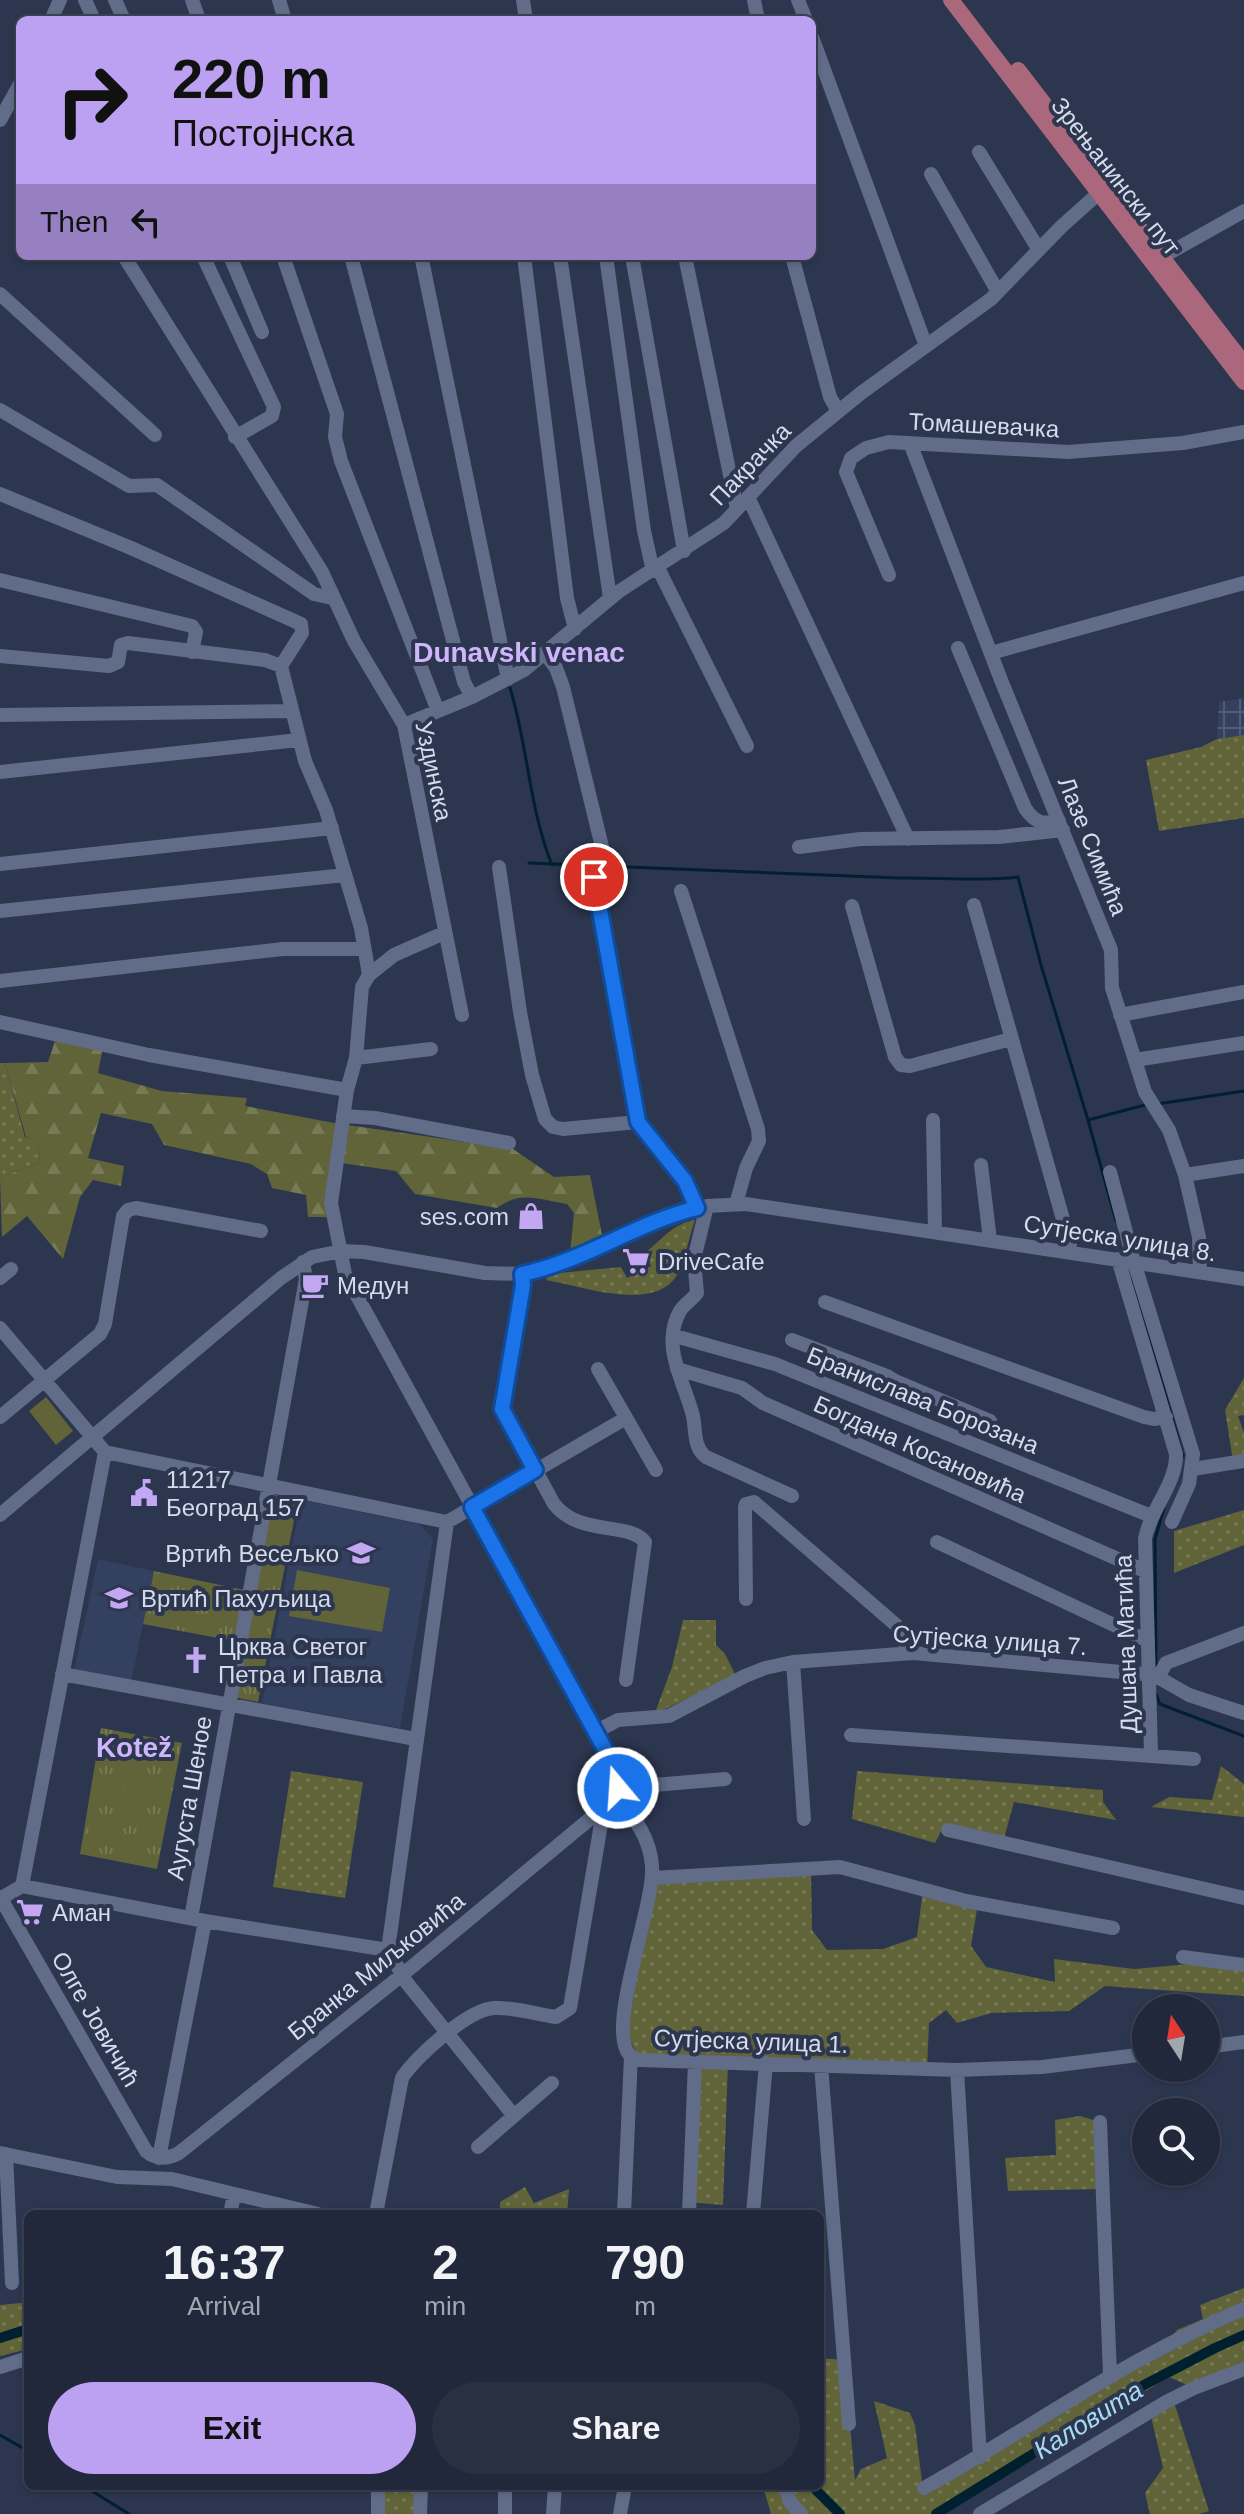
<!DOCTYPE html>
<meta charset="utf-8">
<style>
body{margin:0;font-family:Helvetica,sans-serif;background:#293042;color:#f1f3f6;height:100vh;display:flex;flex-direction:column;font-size:30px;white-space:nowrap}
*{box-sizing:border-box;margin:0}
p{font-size:26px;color:#a2a6af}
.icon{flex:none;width:44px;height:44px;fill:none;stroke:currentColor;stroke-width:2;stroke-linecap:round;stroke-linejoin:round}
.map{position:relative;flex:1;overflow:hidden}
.sheet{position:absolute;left:24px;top:2210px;width:800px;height:280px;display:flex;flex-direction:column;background:#21283b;border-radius:12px;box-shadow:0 2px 6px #0004,0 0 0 2px #3e4455}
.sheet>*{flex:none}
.hud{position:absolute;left:16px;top:16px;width:800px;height:244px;border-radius:12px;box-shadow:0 2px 6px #0004,0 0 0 2px #3e4455;background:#bca0f2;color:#111;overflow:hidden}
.needle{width:52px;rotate:348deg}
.buttons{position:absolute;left:1132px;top:1994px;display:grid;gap:16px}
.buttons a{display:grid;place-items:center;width:88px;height:88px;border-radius:50%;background:#21283b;box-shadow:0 2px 6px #0004,0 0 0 2px #3e4455;font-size:40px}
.pin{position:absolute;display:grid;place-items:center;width:68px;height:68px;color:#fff;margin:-34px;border:4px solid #fff;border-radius:50%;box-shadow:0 2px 8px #0007}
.me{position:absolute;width:88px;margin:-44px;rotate:342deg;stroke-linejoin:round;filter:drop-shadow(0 0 6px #0008)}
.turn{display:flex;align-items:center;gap:28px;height:168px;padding:0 24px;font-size:36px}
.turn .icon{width:104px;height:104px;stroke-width:2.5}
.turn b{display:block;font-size:56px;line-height:68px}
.then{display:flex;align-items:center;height:76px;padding:0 24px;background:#0003;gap:16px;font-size:30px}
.eta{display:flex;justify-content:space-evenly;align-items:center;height:136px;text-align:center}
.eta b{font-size:48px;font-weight:700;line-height:56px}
.cta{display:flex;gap:16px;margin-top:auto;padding:16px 24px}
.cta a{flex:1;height:92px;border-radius:48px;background:#bca0f2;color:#111;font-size:32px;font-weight:700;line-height:92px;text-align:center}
.cta a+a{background:#293042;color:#f1f3f6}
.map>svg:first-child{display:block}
.industrial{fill:url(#industrial-grid)}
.built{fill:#33405f}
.grass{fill:url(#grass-dots)}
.forest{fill:url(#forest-firs)}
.park{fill:url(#park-tufts)}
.pitch{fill:#606438}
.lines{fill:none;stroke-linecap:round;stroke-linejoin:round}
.stream{stroke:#002030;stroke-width:3}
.canal{stroke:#002030;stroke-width:10}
.minor{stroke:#606c88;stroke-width:14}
.major{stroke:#ab687d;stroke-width:16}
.route-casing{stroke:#114b97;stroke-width:20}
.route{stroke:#1a73e8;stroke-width:14}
.labels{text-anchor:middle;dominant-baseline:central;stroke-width:8;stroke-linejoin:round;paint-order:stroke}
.street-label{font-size:24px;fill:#d4dbeb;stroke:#2c364f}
.poi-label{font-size:24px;fill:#d4dbeb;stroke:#2c364f;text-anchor:start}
.water-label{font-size:26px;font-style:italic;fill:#a7daf7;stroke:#2c364f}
.quarter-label{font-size:28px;font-weight:bold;fill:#cfb5fb;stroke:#2c364f}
</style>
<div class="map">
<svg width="1244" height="2514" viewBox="0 0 1244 2514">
<defs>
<pattern id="industrial-grid" width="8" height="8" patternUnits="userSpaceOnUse" patternTransform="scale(2)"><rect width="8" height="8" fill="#33405f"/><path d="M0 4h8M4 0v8" fill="none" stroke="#505b76"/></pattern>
<pattern id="grass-dots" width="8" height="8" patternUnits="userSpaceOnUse" patternTransform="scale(2)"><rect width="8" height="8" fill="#606438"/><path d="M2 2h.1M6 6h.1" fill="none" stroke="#767a55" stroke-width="1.8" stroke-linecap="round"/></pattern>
<pattern id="forest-firs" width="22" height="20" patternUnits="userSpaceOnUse" patternTransform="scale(2)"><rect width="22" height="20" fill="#606438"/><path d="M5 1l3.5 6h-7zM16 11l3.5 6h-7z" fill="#767a55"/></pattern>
<pattern id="park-tufts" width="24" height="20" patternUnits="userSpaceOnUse" patternTransform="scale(2)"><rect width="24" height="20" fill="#606438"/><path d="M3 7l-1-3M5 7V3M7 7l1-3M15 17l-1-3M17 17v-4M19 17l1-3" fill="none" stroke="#767a55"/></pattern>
</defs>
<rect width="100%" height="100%" fill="#2c364f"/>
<path class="industrial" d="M 1244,698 L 1244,735 L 1217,739 L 1219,702 Z"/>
<path class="built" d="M 301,1500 L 419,1524 L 433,1539 L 400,1728 L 262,1703 Z
M 98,1559 L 154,1571 L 130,1687 L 73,1676 Z"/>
<path class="grass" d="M 1244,735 L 1244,818 L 1159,831 L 1146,760 L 1201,747 L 1217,739 Z
M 0,1063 L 5,1063 L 25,1137 L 37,1142 L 40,1162 L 0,1178 Z
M 695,1220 C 689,1237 686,1257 678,1273 C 657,1314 582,1286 546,1280 L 549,1274 L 621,1267 L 627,1278 L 651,1266 L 645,1253 C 663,1239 672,1224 695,1220 Z
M 1244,1378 L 1244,1415 L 1238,1416 L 1244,1433 L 1244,1458 L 1233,1461 L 1225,1410 Z
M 1244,1510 L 1244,1545 L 1174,1573 L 1174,1531 Z
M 683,1620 L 716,1620 L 716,1645 L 725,1654 L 736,1676 L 663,1710 L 656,1710 L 672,1667 Z
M 1221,1766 L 1244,1784 L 1244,1817 L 1151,1807 L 1169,1797 L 1212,1800 Z
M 291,1771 L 363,1782 L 345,1898 L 273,1887 Z
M 857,1771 L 1103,1790 L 1103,1802 L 1116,1820 L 1014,1802 L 1003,1842 L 942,1829 L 935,1843 L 852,1819 Z
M 811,1867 L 812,1930 L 827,1950 L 883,1949 L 917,1937 L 923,1889 L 978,1903 L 971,1946 L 986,1967 L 1055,1982 L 1054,1959 L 1134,1969 L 1200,1963 L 1244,1969 L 1244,1996 L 1105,1986 L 1069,2011 L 991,2013 L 957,2023 L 946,2010 L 929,2023 L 927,2069 L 728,2063 L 723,2205 L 689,2202 L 694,2062 L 640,2060 L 624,2028 L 653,1878 Z
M 1080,2116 L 1100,2122 L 1102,2189 L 1008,2191 L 1005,2158 L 1056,2155 L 1055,2120 Z
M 525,2187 L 534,2203 L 569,2189 L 567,2214 L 500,2214 L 500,2202 Z
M 1244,2288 L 1244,2369 L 1194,2388 L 1169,2377 L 1021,2467 L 994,2479 L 935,2514 L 771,2514 L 763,2486 L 820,2486 L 820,2358 L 844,2360 L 855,2480 L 861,2469 L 887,2458 L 874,2401 L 910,2413 L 915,2425 L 923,2490 L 1163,2347 L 1177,2330 L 1203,2319 L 1200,2305 Z
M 21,2303 L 28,2305 L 28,2349 L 0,2356 L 0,2305 Z
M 1173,2399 L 1209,2511 L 1199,2514 L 1150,2514 L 1145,2493 L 1163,2468 L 1150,2412 Z
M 379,2486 L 421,2486 L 420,2514 L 379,2514 Z"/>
<path class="forest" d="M 56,1038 L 103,1047 L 98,1073 L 162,1091 L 247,1098 L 245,1106 L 334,1123 L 513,1149 L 554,1177 L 590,1175 L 603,1240 L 570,1254 L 574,1213 L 567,1204 C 540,1200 521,1190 497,1208 L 415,1194 L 396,1171 L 335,1162 L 331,1217 L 308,1217 L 306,1195 L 272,1188 L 267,1174 L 251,1164 L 164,1145 L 152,1124 L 101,1113 L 88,1158 L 124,1166 L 121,1186 L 93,1180 L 80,1197 L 63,1259 L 27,1216 L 2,1237 L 0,1178 L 40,1162 L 37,1143 L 26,1137 L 5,1063 L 48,1062 Z"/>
<path class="park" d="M 272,1494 L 298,1500 L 258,1702 L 233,1697 Z
M 154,1571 L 249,1591 L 240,1642 L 143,1624 Z
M 101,1728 L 182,1743 L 157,1869 L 80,1854 Z"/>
<path class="pitch" d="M 46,1397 L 73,1431 L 56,1445 L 29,1411 Z
M 297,1570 L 390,1588 L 382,1632 L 289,1616 Z
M 126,1778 L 147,1782 L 141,1817 L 120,1814 Z"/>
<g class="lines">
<path class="stream" d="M 510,688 C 528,746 529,808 552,865
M 529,863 L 899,878 C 938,877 979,882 1018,877 L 1041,965 L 1088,1120 L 1145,1105
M 1157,1104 L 1244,1091
M 1088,1120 L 1116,1221
M 1132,1279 L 1183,1456
M 1156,1671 L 1155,1539 L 1164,1508
M 1156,1694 L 1160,1704 L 1244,1736
M 0,2435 L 28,2451
M 84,2486 L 129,2514"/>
<path class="canal" d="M 0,2338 L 28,2329
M 812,2486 L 840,2514
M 936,2514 L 1144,2385 L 1215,2348 L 1244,2335"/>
<path class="minor" d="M 85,0 L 94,20
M 115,0 L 124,20
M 192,0 L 199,20
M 279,0 L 285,20
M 523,0 L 526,20
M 754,0 L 758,20
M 798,0 L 806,20
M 51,20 L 60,0
M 812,37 L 926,346
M 0,120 L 20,84
M 979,152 L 1039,250
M 931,174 L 998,292
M 124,256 L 322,572 L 354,641 L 404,725 L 462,1015
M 203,256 L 274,407 L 272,416 L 235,437
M 230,256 L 262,332
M 283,256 L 337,414 L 335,437 L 341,461 L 438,711
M 351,256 L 464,682 L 472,697
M 524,256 L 567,598 L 575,629
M 560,256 L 610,598
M 606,256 L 644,531 L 653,571
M 632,256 L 684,551
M 685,256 L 737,509
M 792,256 L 830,397 L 838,411
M 1162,257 L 1244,211
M 422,260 L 508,679
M 0,294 L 155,435
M 0,410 L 129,486 L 157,485 L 314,594 L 332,598
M 910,443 L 1001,680 L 1111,950 L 1112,988 L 1127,1035 L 1145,1092 L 1169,1130 L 1185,1175 L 1199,1237 L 1200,1272
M 0,494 L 131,548 L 301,624 L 302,633 L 281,666 L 305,761 L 326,810 L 361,928 L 369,975
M 748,497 L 908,839
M 658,568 L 747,746
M 889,575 L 846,472 L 851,458 L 866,448 L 889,442 L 1068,452 L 1183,443 L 1244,432
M 0,580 L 192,626 L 196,632 L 192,652
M 958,648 L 1025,808 C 1034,822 1042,825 1059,821
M 545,653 L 556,668 L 563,687 L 603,851
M 991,653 L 1244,583
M 0,656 L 109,666 L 118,662 L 121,645 L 128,643 L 265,660 L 281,666
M 0,715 L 291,711
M 404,725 L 472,697 L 524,670 L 618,592 L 724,523 L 796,446 L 861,393 L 991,299 L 1062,226 L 1099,193
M 0,772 L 299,740
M 799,847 L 860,839 L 999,837 L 1063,830
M 0,864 L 332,828
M 499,867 L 520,1012 L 532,1075 L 545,1119 L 553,1127 L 563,1129 L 638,1122
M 594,877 L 638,1122 L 685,1181 L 697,1208
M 681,891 L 758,1129 L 759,1141 L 746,1168 L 736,1204
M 974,905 L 1070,1244 L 1069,1252
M 852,906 L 895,1057 L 901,1065 L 910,1066 L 1011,1039
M 0,911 L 345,875
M 0,981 L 283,949 L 363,949
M 1120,1015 L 1244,992
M 0,1022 L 149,1055 L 347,1090
M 356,1058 L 431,1049
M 1135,1060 L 1244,1043
M 343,1116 L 375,1118 L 509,1143
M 933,1120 L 935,1232
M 981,1165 L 990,1240
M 1110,1172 L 1134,1262 L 1193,1454 L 1189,1484 L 1172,1522
M 1185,1175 L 1244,1166
M 707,1206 L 694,1259 L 697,1293 C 692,1300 684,1304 680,1311 C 660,1346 685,1383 693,1416 C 696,1430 693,1447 706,1457 L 792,1496
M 1118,1259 L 1176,1454 C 1177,1483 1150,1510 1145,1539 L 1151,1754
M 522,1274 L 523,1285 L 502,1409 L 554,1504 C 580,1537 628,1521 645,1542 L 626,1680
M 0,1278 L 11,1269
M 825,1302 L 1144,1417 L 1154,1419 L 1166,1417
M 0,1328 L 105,1452 L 447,1522
M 675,1336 L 775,1364 L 1151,1516
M 792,1340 L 887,1376 L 895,1381 L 990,1421
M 598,1369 L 656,1470
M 677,1369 L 742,1388 L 763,1403 L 1145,1571
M 0,1417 L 100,1334 L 105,1324 L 123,1216 L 128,1210 L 136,1208 L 261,1231
M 1193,1469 L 1244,1461
M 0,1515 L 281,1278 L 312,1257 L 341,1251 L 364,1252 L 485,1273 L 522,1274 L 579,1257 L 672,1215 L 707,1206 L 746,1204 L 1244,1279
M 447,1522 L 626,1418
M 937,1542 L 1148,1641
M 746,1599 L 745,1507 L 746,1504 L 754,1502 L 896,1625 L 905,1640 L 906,1653
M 793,1662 L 804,1819
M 62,1674 L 416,1739
M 1159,1676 L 1166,1663 L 1244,1633
M 595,1732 L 618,1720 L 669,1716 L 745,1676 L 765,1668 L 793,1662 L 913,1653 L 1154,1675 L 1189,1695 L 1244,1713
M 851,1735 L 1194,1759
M 618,1788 L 725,1779
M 614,1797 C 634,1815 650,1838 652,1866 C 655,1905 606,2027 629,2054 C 631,2057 637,2059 640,2060 L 957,2070 L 1042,2067 L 1146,2054
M 948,1830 L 1244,1898
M 653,1878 L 840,1867 L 966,1901 L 1113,1928
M 22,1886 L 105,1452
M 0,1897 L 146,2151 C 156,2160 168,2159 179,2153 L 402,1975 L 597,1813 L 617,1792 L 617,1778 L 612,1762 L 345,1274 L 331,1203 L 347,1090 L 356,1058 L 362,987 L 369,975 L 394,955 L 444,933
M 0,1899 L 22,1886 L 205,1921 L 388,1950 L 407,1983 L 514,2116
M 191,1918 L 306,1279 L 303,1262
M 388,1950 L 447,1522
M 1183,1957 L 1244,1965
M 1206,2047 L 1244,2042
M 821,2065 L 849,2424
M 957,2070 L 980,2457
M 1100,2122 L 1110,2375
M 478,2147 L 552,2083
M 0,2153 L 117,2177 L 172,2179 L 318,2214
M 6,2154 L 12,2283
M 159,2158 L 205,1921
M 230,2214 L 234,2195
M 376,2214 L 402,2078 C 415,2057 469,2009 494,2008 C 514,2007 536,2014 556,2017 L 570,2008 L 601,1824 L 597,1813
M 624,2214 L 631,2056
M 689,2214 L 695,2062
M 753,2214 L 766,2063
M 0,2367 L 28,2358
M 785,2486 L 790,2502 L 801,2514
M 924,2488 C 1031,2428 1130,2356 1244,2309
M 378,2514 L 378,2486
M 420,2514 L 421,2486
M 505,2514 L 505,2486
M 553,2514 L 555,2486
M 620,2514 L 625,2486
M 980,2514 L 1166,2402 L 1194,2388 L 1244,2369"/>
<path class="major" d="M 951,0 L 1244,382
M 1018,70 L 1244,364"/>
</g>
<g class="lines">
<g class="route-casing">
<path id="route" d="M 594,877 L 638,1122 L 685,1181 L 697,1208 C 636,1223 584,1261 522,1274 L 523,1285 L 502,1409 L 535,1470 L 472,1507 L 612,1762 L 618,1788"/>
</g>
<use href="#route" class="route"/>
</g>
<defs>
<g id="shop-bare" transform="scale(2.16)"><path d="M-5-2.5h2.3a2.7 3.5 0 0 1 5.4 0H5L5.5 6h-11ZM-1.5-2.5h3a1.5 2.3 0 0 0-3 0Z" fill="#c3a7f2" stroke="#2c364f" stroke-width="2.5" paint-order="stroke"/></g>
<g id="supermarket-bare" transform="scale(2.16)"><path d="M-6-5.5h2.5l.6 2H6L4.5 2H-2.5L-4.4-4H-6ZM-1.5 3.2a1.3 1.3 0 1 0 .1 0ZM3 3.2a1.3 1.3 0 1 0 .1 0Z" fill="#c3a7f2" stroke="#2c364f" stroke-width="2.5" paint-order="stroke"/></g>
<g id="cafe-bare" transform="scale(2.16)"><path d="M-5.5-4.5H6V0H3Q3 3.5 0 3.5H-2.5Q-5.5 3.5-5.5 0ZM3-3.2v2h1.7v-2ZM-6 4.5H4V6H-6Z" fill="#c3a7f2" stroke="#2c364f" stroke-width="2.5" paint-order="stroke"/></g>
<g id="civic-bare" transform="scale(2.16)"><path d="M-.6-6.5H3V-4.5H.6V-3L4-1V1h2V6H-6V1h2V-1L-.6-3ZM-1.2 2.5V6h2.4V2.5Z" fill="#c3a7f2" stroke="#2c364f" stroke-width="2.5" paint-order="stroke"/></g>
<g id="school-bare" transform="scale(2.16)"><path d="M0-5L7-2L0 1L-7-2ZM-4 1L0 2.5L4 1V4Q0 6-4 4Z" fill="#c3a7f2" stroke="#2c364f" stroke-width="2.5" paint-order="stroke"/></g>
<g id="church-bare" transform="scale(2.16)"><path d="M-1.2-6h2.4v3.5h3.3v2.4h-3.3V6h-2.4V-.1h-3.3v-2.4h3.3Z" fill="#c3a7f2" stroke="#2c364f" stroke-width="2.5" paint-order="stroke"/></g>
</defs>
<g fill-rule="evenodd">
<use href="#shop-bare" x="531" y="1216"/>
<use href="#supermarket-bare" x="636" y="1261"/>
<use href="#cafe-bare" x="315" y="1285"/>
<use href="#civic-bare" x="144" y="1493"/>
<use href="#school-bare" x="361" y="1553"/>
<use href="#school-bare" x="119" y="1598"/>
<use href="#church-bare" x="196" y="1660"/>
<use href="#supermarket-bare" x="30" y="1912"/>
</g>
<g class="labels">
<g class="street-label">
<text transform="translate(1116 176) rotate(52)">Зрењанински пут</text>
<text transform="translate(984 425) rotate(3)">Томашевачка</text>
<text transform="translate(750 464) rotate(-46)">Пакрачка</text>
<text transform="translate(434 771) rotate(78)">Уздинска</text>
<text transform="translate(1093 846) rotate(68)">Лазе Симића</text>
<text transform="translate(1120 1238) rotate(9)">Сутјеска улица 8.</text>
<text transform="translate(923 1400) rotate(22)">Бранислава Борозана</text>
<text transform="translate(920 1449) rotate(24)">Богдана Косановића</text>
<text transform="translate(990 1640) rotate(4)">Сутјеска улица 7.</text>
<text transform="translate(1126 1644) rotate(-92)">Душана Матића</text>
<text transform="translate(189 1798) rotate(-80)">Аугуста Шеное</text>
<text transform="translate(376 1966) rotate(-39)">Бранка Миљковића</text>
<text transform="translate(96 2019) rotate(60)">Олге Јовичић</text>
<text transform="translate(751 2041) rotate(2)">Сутјеска улица 1.</text>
</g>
<g class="poi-label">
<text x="509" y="1216" text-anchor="end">ses.com</text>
<text x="658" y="1261">DriveCafe</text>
<text x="337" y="1285">Медун</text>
<text x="166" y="1479">11217<tspan x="166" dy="28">Београд 157</tspan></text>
<text x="339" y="1553" text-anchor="end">Вртић Весељко</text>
<text x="141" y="1598">Вртић Пахуљица</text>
<text x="218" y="1646">Црква Светог<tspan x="218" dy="28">Петра и Павла</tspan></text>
<text x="52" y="1912">Аман</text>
</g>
<g class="water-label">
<text transform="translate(1088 2420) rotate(-32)">Каловита</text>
</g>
<g class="quarter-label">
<text x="519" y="652">Dunavski venac</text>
<text x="134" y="1747">Kotež</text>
</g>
</g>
</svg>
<div class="buttons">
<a><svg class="needle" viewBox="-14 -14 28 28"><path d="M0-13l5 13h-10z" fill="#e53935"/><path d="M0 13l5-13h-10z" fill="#a2a6af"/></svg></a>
<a><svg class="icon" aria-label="search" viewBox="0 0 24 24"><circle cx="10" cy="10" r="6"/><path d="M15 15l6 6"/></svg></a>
</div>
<div class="pin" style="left:594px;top:877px;background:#d93025"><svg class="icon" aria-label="arrive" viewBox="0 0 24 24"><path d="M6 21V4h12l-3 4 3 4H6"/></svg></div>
<svg class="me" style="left:618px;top:1788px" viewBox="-20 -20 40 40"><circle r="17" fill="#1a73e8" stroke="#fff" stroke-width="3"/><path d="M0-11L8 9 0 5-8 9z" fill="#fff"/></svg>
<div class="hud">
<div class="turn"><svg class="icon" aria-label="right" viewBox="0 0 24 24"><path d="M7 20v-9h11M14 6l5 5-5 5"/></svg><div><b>220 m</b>Постојнска</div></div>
<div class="then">Then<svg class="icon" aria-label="left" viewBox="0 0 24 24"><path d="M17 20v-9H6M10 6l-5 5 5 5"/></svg></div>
</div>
<section class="sheet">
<div class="eta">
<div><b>16:37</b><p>Arrival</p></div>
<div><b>2</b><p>min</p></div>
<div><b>790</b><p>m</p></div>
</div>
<div class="cta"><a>Exit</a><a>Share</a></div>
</section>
</div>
